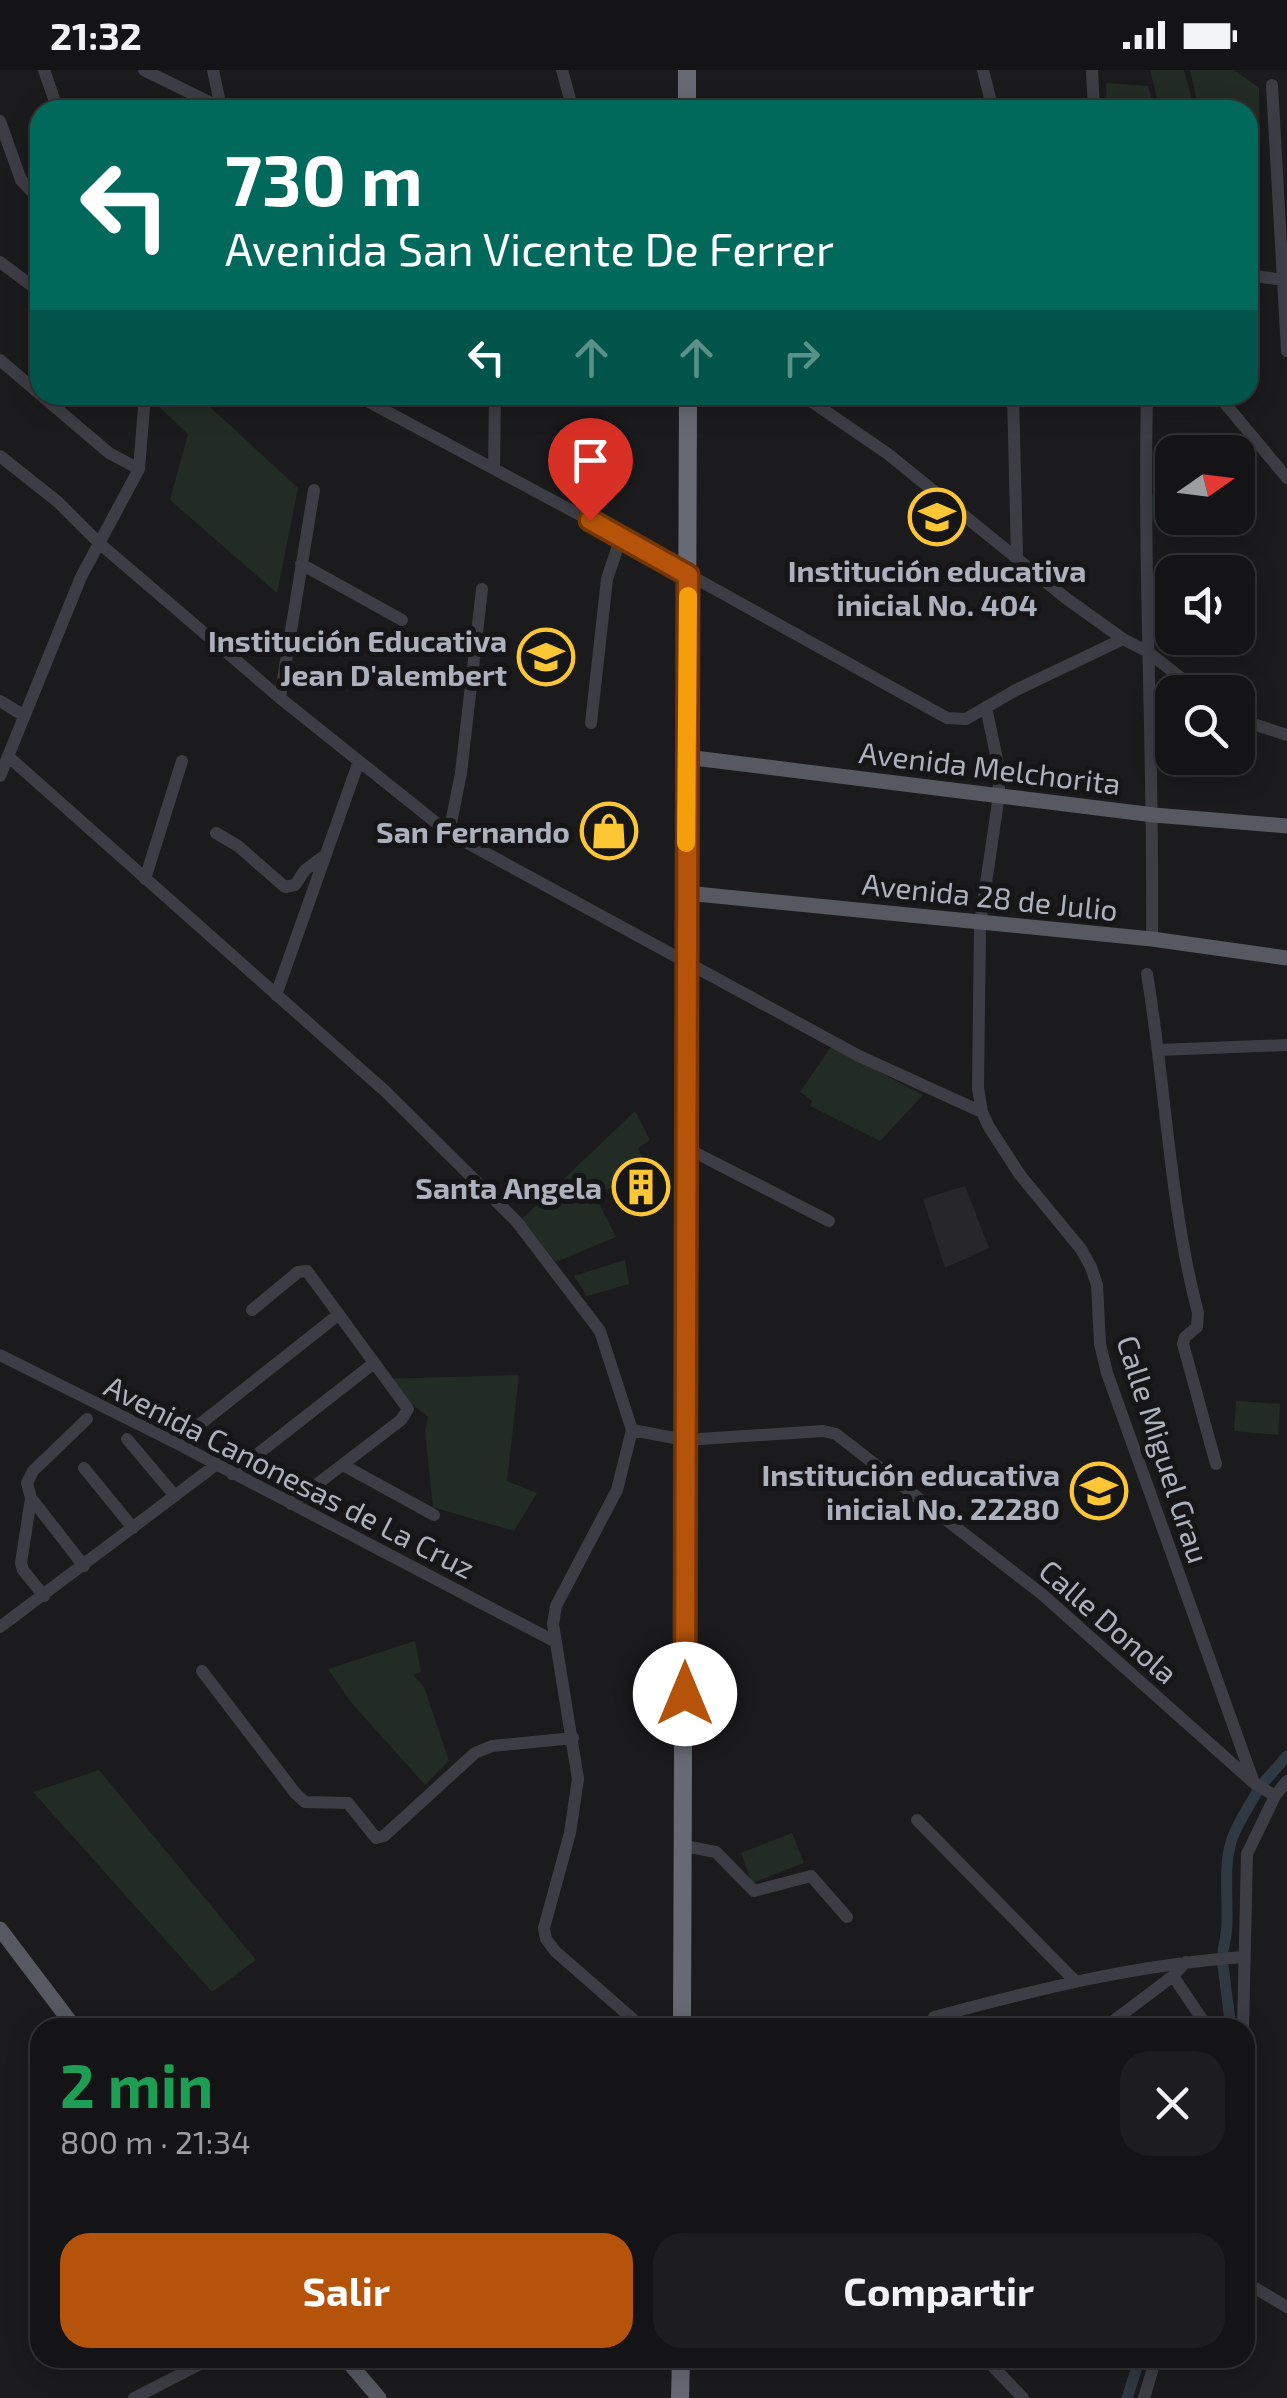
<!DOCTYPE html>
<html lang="es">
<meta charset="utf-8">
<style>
body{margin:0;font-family:"Exo 2",sans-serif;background:#1d1d1f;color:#f1f3f6;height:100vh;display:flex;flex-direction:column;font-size:38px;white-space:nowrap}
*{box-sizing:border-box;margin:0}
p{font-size:32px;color:#9d9ea1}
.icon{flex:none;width:55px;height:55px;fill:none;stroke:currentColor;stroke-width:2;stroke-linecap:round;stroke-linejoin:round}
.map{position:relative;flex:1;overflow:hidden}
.sheet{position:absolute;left:30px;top:1948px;width:1225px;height:350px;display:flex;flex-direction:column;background:#141416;border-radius:30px;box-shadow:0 5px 25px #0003,0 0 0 2px #333335}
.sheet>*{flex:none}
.guide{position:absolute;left:30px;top:30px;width:1228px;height:305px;border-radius:30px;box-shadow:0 5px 25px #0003,0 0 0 2px #333335;background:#00695c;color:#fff;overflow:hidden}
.needle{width:65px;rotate:76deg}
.tools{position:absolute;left:1155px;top:365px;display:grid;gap:20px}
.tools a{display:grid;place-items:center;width:100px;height:100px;border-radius:20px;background:#141416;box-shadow:0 5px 25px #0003,0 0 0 2px #333335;font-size:50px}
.pin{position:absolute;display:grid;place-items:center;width:85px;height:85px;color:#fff;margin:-102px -42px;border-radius:50% 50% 50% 0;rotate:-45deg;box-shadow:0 0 10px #0007}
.pin .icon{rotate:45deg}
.me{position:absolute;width:110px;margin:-55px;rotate:0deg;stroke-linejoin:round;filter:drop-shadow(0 0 8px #0008)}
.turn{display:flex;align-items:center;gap:35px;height:210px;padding:0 30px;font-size:45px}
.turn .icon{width:130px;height:130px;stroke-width:2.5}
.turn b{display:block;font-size:70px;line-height:85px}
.lanes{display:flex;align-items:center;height:95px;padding:0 30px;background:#0003;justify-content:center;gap:50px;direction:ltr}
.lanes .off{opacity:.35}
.round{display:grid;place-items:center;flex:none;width:105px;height:105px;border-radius:30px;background:#1d1d1f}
.headline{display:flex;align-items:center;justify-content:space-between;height:170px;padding:0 30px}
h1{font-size:60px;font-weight:700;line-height:75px;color:#1e9e55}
.cta{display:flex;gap:20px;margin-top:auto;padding:20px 30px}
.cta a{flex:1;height:115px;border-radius:30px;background:#b45309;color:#fff;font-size:40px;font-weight:700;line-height:115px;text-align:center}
.cta a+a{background:#1d1d1f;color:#f1f3f6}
.status{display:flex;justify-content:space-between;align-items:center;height:70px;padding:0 50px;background:#141416;direction:ltr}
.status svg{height:28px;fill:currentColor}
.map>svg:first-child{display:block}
.built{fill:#27272b}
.green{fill:#222c24}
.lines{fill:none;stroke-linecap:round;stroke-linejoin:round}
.canal{stroke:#2f3943;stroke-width:11}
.minor{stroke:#3d3e45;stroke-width:12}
.major{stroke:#575962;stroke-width:15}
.highway{stroke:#676a74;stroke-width:18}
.route-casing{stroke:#753606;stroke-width:25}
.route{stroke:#b45309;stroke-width:18}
.slow{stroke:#f59e0b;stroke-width:18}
.labels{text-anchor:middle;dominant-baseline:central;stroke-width:10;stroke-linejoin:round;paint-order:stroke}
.poi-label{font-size:30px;font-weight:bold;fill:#adb1bd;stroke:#161618;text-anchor:end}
.street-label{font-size:30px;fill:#adb1bd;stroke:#161618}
</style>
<div class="status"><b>21:32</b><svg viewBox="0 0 49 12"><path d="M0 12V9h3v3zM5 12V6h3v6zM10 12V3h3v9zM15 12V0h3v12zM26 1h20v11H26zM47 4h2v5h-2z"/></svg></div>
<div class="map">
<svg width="1287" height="2328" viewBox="0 0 1287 2328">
<rect width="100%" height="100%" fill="#1b1b1d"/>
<path class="built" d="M 965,1116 L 989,1178 L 945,1198 L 923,1129 Z"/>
<path class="green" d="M 1150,0 L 1184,0 L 1195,40 L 1160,40 Z
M 1190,0 L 1234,0 L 1259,18 L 1260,105 L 1248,108 L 1248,40 L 1199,40 Z
M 1106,13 L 1148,16 L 1155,40 L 1107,40 Z
M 146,325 L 197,325 L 298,418 L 277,523 L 170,430 L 188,364 Z
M 1172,423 L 1172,448 L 1200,449 L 1147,452 L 1145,425 Z
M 831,977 L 923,1025 L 880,1071 L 810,1036 L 812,1031 L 800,1022 Z
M 635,1041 L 650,1070 L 638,1078 L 648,1101 L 597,1124 L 589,1114 L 616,1167 L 556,1192 L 522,1149 Z
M 625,1190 L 629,1214 L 587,1226 L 574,1206 Z
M 519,1305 L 507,1411 L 537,1423 L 514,1461 L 433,1437 L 425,1361 L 428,1347 L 381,1309 Z
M 1236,1331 L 1280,1334 L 1278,1365 L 1234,1361 Z
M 415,1571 L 421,1602 L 413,1605 L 424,1617 L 449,1691 L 425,1715 L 350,1631 L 328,1599 Z
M 99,1700 L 256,1890 L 212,1922 L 33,1722 Z
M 792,1763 L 804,1793 L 752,1813 L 741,1783 Z"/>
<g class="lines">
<path class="canal" d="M 1264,1712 L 1287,1686
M 1223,1880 C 1233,1844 1220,1805 1232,1769 C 1238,1752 1250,1735 1258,1720
M 1223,1896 L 1231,1958
M 1127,2328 L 1140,2288"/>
<path class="minor" d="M 44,0 L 58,40
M 144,0 L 225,40
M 213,0 L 221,38
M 562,0 L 573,40
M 983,0 L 993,40
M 1092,0 L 1094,40
M 1272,15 L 1287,281
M 0,51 L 21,110 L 40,130
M 0,192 L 40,222
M 1248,205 L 1283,210
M 0,290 L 109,383 L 139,399
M 356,325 L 621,467 L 947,648 L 966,649 L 1016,620 L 1123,569
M 802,325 L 888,384 L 1067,529 L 1123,569 L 1148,582 L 1199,622
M 1013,325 L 1017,486
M 1147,325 C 1143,507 1154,688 1152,869
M 1218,325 L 1287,408
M 576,327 L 577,325
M 0,386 L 58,432 L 99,473 L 280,628 L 449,763 L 859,986 L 982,1042
M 494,399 L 495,325
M 301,494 L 402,550
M 280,628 L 314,420
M 0,631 L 23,645
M 986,637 L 999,699 L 999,725 L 980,854 L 978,1018 L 982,1042 L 989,1057 L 1020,1105 L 1081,1179 L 1091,1197 L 1097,1215 L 1100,1274 L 1107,1303 L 1254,1713
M 1238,649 L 1287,665
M 591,653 L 607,509 L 621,467
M 10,688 L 385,1021 L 517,1152 L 600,1261 L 632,1360
M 0,706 L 81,507 L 139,399 L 145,325
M 216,763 L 238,776 L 285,817 L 295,815 L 305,800 L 324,786
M 449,763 L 461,703 L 482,519
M 145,809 L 182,691
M 1147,904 C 1166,1017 1169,1132 1198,1243 L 1197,1257 L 1185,1267 L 1183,1274 L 1216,1394
M 276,925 L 359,691
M 1159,980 L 1287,975
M 686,1078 L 829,1151
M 252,1240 L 298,1202 L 307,1201 L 408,1339 L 401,1350 L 291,1434
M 0,1285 L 176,1373 L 556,1572
M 632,1360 L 685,1370 L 823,1361 L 836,1364 L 1043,1525 L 1254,1713 L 1275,1726
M 632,1360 L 617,1420 L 556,1536 L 553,1554 L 578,1709 L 570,1763 L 544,1858 L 546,1869 L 555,1881 L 643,1958
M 127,1369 L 175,1426
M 176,1373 L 338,1245
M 343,1395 L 434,1445
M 84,1398 L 133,1458
M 232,1404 L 374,1293
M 31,1428 L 21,1493 L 23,1500 L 44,1526
M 84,1496 L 31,1428 L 27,1413 L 33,1401 L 87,1349
M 0,1557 L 217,1394
M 202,1601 L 296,1724 L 305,1732 L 348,1733 L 376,1768 L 384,1766 L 475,1683 L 492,1676 L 573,1668
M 917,1750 L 1074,1910
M 684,1776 L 716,1782 L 754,1821 L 811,1806 L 847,1847
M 1173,1906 L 1208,1958
M 934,1947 C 1039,1919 1134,1895 1243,1887
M 1104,1958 L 1173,1906 L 1186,1892
M 1243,1958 L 1247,1784 L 1275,1726 L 1287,1711
M 1245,2212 L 1287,2237
M 985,2288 L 1023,2328
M 134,2328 L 212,2288
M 1144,2328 L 1156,2288"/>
<path class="major" d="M 686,687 L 1154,745 L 1287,756
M 686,823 L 1152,869 L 1287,888
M 0,1859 L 75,1958
M 345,2288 L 379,2328"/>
<path class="highway" d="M 687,40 L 687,0
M 682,1958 L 688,325
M 680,2328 L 681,2288"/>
</g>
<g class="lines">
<g class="route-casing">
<path id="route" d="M 590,450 L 688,505 L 685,1624"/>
</g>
<use href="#route" class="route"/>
<path class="slow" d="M 686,773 L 688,526"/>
</g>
<defs>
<g id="school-ring" transform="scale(2.875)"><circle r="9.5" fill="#161618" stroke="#fdc634" stroke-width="1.5"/><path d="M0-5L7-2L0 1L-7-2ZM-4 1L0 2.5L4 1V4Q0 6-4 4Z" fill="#fdc634"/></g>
<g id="shop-ring" transform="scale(2.875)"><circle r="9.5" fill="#161618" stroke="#fdc634" stroke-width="1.5"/><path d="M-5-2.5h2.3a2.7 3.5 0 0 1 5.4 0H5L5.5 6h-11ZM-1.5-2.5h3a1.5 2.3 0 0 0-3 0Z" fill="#fdc634"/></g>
<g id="building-ring" transform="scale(2.875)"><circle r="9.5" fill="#161618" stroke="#fdc634" stroke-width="1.5"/><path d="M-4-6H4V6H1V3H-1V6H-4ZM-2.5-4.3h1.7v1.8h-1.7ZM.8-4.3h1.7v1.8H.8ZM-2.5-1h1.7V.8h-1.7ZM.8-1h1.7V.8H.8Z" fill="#fdc634"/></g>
</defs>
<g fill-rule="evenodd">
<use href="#school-ring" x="937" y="447"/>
<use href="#school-ring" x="546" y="587"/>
<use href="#shop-ring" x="609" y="761"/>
<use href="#building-ring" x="641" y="1117"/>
<use href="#school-ring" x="1099" y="1421"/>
</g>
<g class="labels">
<g class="poi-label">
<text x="937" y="500" text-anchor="middle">Institución educativa<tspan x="937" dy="34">inicial No. 404</tspan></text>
<text x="507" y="570">Institución Educativa<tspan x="507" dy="34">Jean D'alembert</tspan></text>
<text x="570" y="761">San Fernando</text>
<text x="602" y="1117">Santa Angela</text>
<text x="1060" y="1404">Institución educativa<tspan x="1060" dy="34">inicial No. 22280</tspan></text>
</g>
<g class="street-label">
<text transform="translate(990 697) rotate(7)">Avenida Melchorita</text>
<text transform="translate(990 826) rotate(6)">Avenida 28 de Julio</text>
<text transform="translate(1164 1379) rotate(72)">Calle Miguel Grau</text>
<text transform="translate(290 1406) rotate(27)">Avenida Canonesas de La Cruz</text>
<text transform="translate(1109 1551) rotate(41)">Calle Donola</text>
</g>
</g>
</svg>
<div class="tools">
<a><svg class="needle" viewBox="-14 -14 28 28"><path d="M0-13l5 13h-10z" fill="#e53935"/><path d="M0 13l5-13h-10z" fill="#9d9ea1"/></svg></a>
<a><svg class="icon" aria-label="sound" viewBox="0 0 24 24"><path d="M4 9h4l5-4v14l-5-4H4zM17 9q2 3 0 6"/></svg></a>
<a><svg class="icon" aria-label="search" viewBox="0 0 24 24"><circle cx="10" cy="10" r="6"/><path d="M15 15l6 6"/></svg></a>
</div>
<div class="pin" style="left:590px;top:450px;background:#d93025"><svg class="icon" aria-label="arrive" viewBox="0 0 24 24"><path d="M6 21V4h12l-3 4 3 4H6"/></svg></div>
<svg class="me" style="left:685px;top:1624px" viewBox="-20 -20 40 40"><circle r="19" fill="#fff"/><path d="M0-13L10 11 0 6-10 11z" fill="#b45309"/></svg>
<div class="guide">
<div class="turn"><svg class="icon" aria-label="left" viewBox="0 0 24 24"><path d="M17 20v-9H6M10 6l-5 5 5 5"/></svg><div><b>730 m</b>Avenida San Vicente De Ferrer</div></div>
<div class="lanes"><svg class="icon" aria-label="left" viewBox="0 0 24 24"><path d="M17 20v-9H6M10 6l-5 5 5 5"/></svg><svg class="icon off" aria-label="ahead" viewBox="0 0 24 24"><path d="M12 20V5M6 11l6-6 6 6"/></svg><svg class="icon off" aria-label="ahead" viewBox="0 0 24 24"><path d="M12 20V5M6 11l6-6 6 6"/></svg><svg class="icon off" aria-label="right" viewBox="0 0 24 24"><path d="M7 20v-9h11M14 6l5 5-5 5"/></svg></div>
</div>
<section class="sheet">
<div class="headline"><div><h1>2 min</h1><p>800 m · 21:34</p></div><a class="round"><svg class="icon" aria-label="close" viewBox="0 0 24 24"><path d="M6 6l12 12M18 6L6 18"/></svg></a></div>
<div class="cta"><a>Salir</a><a>Compartir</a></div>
</section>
</div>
